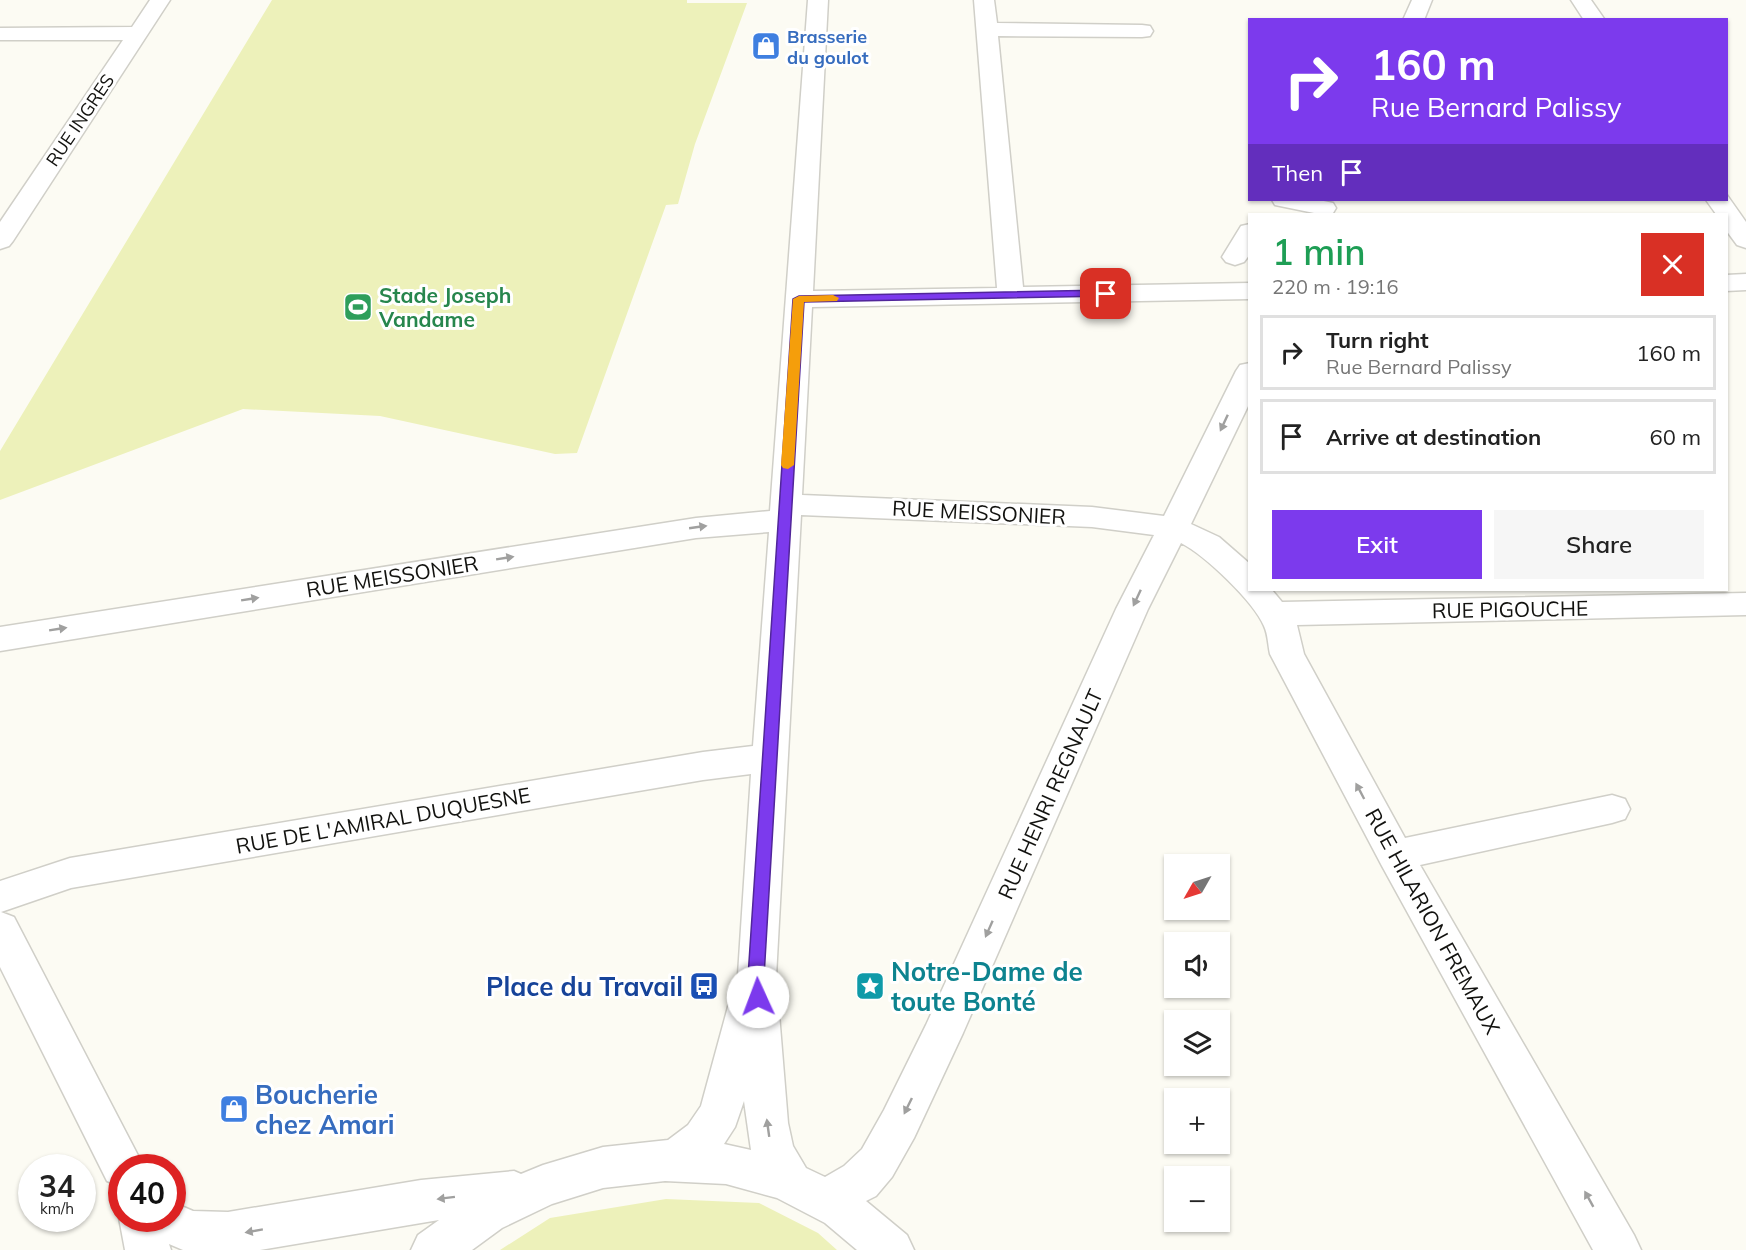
<!DOCTYPE html>
<meta charset="utf-8">
<style>
body{margin:0;font-family:Mulish,sans-serif;background:#f6f6f6;color:#222;height:100vh;display:flex;flex-direction:column;font-size:22px;white-space:nowrap}
*{box-sizing:border-box;margin:0}
p{font-size:20px;color:#767676}
.icon{flex:none;width:33px;height:33px;fill:none;stroke:currentColor;stroke-width:2;stroke-linecap:round;stroke-linejoin:round}
.map{position:relative;flex:1;overflow:hidden}
.details{position:absolute;left:1248px;top:213px;width:480px;height:378px;display:flex;flex-direction:column;background:#fff;border-radius:0px;box-shadow:0 2px 4px #0004}
.details>*{flex:none}
.top-card{position:absolute;left:1248px;top:18px;width:480px;height:183px;border-radius:0px;box-shadow:0 2px 4px #0004;background:#7c3aed;color:#fff;overflow:hidden}
.needle{width:39px;rotate:231deg}
.tools{position:absolute;left:1164px;top:854px;display:grid;gap:12px}
.tools a{display:grid;place-items:center;width:66px;height:66px;border-radius:0px;background:#fff;box-shadow:0 2px 4px #0004;font-size:30px}
.speed{position:absolute;left:18px;top:1154px;display:flex;gap:12px;font-size:30px;font-weight:700;text-align:center}
.speed>*{display:grid;place-content:center;width:78px;height:78px;border-radius:50%;background:#fff;box-shadow:0 2px 4px #0004;line-height:1}
.speed small{font-size:15px;font-weight:400}
.speed .limit{border:9px solid #d22;background:#fff;color:#111}
.pin{position:absolute;display:grid;place-items:center;width:51px;height:51px;color:#fff;margin:-26px;border-radius:12px;box-shadow:0 3px 9px #0006}
.me{position:absolute;width:66px;margin:-33px;rotate:358deg;stroke-linejoin:round;filter:drop-shadow(0 0 4px #0008)}
.turn{display:flex;align-items:center;gap:21px;height:126px;padding:0 24px;font-size:27px}
.turn .icon{width:78px;height:78px;stroke-width:2.5}
.turn b{display:block;font-size:42px;line-height:51px}
.then{display:flex;align-items:center;height:57px;padding:0 24px;background:#0003;gap:12px;font-size:22px}
.round{display:grid;place-items:center;flex:none;width:63px;height:63px;border-radius:0px;background:#f6f6f6}
.overview{display:flex;align-items:center;justify-content:space-between;height:102px;padding:0 24px}
h1{font-size:36px;font-weight:600;line-height:45px;color:#1e9e55}
.action{display:flex;gap:12px;margin-top:auto;padding:12px 24px}
.action a{flex:1;height:69px;border-radius:0px;background:#7c3aed;color:#fff;font-size:24px;font-weight:600;line-height:69px;text-align:center}
.action a+a{background:#f6f6f6;color:#222}
ul{padding:0;list-style:none}
li{display:flex;align-items:center;gap:18px;height:75px;margin:0 12px 9px;padding:0 12px;border:3px solid #e0e0e0;border-radius:0px}
li div{flex:1}
li b{display:block;font-size:22px}
li em{font-style:normal}
.map>svg:first-child{display:block}
.green{fill:#edf1ba}
.lines{fill:none;stroke-linecap:round;stroke-linejoin:round}
.minor-casing{stroke:#d0cfc8;stroke-width:3}
.minor{fill:#fff;fill-rule:evenodd}
.oneway{fill:#a0a09f}
.route{fill:#7c3aed;stroke:#51269a;stroke-width:1.5}
.slow{fill:#f59e0b}
.labels{text-anchor:middle;dominant-baseline:central;stroke-width:6;stroke-linejoin:round;paint-order:stroke}
.far-shop-label{font-size:18px;font-weight:bold;fill:#366cbe;stroke:#fff;text-anchor:start}
.far-street-label{font-size:18px;fill:#12120f;stroke:#fff}
.leisure-label{font-size:21px;font-weight:bold;fill:#27864d;stroke:#fff;text-anchor:start}
.street-label{font-size:21px;fill:#12120f;stroke:#fff}
.near-culture-label{font-size:26px;font-weight:bold;fill:#0d838f;stroke:#fff;text-anchor:start}
.near-transit-label{font-size:26px;font-weight:bold;fill:#164399;stroke:#fff;text-anchor:end}
.near-shop-label{font-size:26px;font-weight:bold;fill:#366cbe;stroke:#fff;text-anchor:start}
</style>
<div class="map">
<svg width="1746" height="1250" viewBox="0 0 1746 1250">
<rect width="100%" height="100%" fill="#fcfbf3"/>
<path class="green" d="M 272,0 L 687,0 L 687,3 L 747,3 L 695,144 L 678,204 L 666,205 L 577,453 L 555,454 L 380,416 L 243,409 L 0,500 L 0,451 Z
M 666,1199 L 759,1203 L 818,1233 L 837,1250 L 500,1250 L 550,1218 Z"/>
<g class="lines">
<g class="minor-casing">
<path id="minor" d="M 150,0 L 170,0 L 13,241 L 9,246 L 0,249 L 0,222 L 123,40 L 0,40 L 0,28 L 132,27 Z
M 808,0 L 828,0 L 813,291 L 997,288 L 974,0 L 994,0 L 997,23 L 1142,25 L 1150,26 L 1153,31 L 1150,36 L 1142,37 L 998,36 L 1023,287 L 1250,283 L 1250,299 L 812,307 L 802,495 L 1092,507 L 1164,516 L 1236,371 L 1240,365 L 1250,363 L 1250,402 L 1191,524 L 1219,537 L 1250,564 L 1250,590 L 1272,590 L 1282,602 L 1746,593 L 1746,615 L 1297,625 L 1304,654 L 1405,838 L 1612,795 L 1625,799 L 1630,809 L 1625,819 L 1612,823 L 1420,865 L 1634,1235 L 1641,1250 L 1593,1250 L 1382,866 L 1270,654 C 1268,645 1268,634 1264,626 C 1254,602 1205,555 1181,543 L 1148,609 L 963,1033 L 914,1138 L 892,1177 L 876,1196 L 866,1201 L 907,1235 L 914,1250 L 857,1250 L 825,1223 L 777,1198 L 726,1184 L 665,1181 L 603,1188 L 552,1204 L 502,1228 L 472,1250 L 411,1250 L 418,1235 L 439,1220 L 260,1250 L 183,1250 L 169,1244 L 171,1250 L 125,1250 L 119,1218 L 122,1212 L 122,1218 L 172,1218 L 172,1202 L 193,1211 L 228,1212 L 421,1180 L 514,1171 L 521,1174 L 543,1165 L 603,1147 L 668,1140 L 688,1125 L 701,1106 L 729,1003 L 737,990 L 751,774 L 703,780 L 71,888 L 1,912 L 14,917 L 144,1167 L 122,1167 L 122,1187 L 107,1181 L 0,967 L 0,881 L 70,858 L 703,752 L 753,746 L 769,532 L 696,538 L 0,651 L 0,627 L 696,518 L 770,511 ZM 801,515 L 1092,527 L 1154,535 L 1116,609 L 926,1025 L 884,1110 L 862,1149 L 844,1166 L 825,1177 L 806,1168 L 793,1146 L 788,1123 L 776,977 ZM 744,1101 L 751,1150 L 724,1144 L 735,1127 Z
M 1412,0 L 1432,0 L 1424,20 L 1403,20 Z
M 1571,0 L 1591,0 L 1605,20 L 1584,20 Z
M 1727,195 L 1746,222 L 1746,248 L 1737,245 L 1726,230 L 1726,214 L 1716,214 L 1706,200 L 1726,200 Z
M 1272,200 L 1319,200 L 1333,203 L 1336,208 L 1333,213 L 1319,214 L 1275,205 Z
M 1250,224 L 1250,254 L 1244,262 L 1235,265 L 1226,262 L 1222,257 L 1241,226 Z
M 1746,274 L 1746,290 L 1726,291 L 1726,275 Z"/>
</g>
<use href="#minor" class="minor"/>
</g>
<defs><path id="oneway-solid" d="M-6-.8H1V-3.2L6.5 0L1 3.2V.8H-6Z" transform="scale(1.5)"/></defs>
<g class="oneway">
<use href="#oneway-solid" transform="translate(1224 423) rotate(115)"/>
<use href="#oneway-solid" transform="translate(698 527) rotate(-8)"/>
<use href="#oneway-solid" transform="translate(505 558) rotate(-9)"/>
<use href="#oneway-solid" transform="translate(1137 598) rotate(115)"/>
<use href="#oneway-solid" transform="translate(250 599) rotate(-9)"/>
<use href="#oneway-solid" transform="translate(58 629) rotate(-9)"/>
<use href="#oneway-solid" transform="translate(1360 791) rotate(-118)"/>
<use href="#oneway-solid" transform="translate(989 929) rotate(114)"/>
<use href="#oneway-solid" transform="translate(908 1106) rotate(116)"/>
<use href="#oneway-solid" transform="translate(768 1128) rotate(-98)"/>
<use href="#oneway-solid" transform="translate(446 1198) rotate(173)"/>
<use href="#oneway-solid" transform="translate(1589 1199) rotate(-119)"/>
<use href="#oneway-solid" transform="translate(254 1231) rotate(170)"/>
</g>
<path class="route" d="M 1106,290 L 1110,291 L 1110,296 L 804,302 L 764,977 L 766,997 L 764,1002 L 758,1004 L 752,1002 L 748,977 L 793,299 L 799,296 Z"/>
<path class="slow" d="M 833,295 L 839,298 L 837,301 L 804,302 L 794,465 L 788,469 L 783,468 L 781,465 L 793,299 L 799,296 Z"/>
<defs>
<g id="shop-square" transform="scale(1.5)"><rect x="-9" y="-9" width="18" height="18" rx="4" fill="#3f7fe0" stroke="#fff"/><path d="M-5-2.5h2.3a2.7 3.5 0 0 1 5.4 0H5L5.5 6h-11ZM-1.5-2.5h3a1.5 2.3 0 0 0-3 0Z" fill="#fff"/></g>
<g id="stadium-square" transform="scale(1.5)"><rect x="-9" y="-9" width="18" height="18" rx="4" fill="#2e9e5b" stroke="#fff"/><path d="M0-5a6.5 5 0 1 0 0 10a6.5 5 0 1 0 0-10ZM-3.5-1.8h7v3.6h-7Z" fill="#fff"/></g>
<g id="bus-square" transform="scale(1.5)"><rect x="-9" y="-9" width="18" height="18" rx="4" fill="#1a4fb4" stroke="#fff"/><path d="M-5-6H5V4H4V6H2V4H-2V6H-4V4H-5ZM-3.5-4V0h7V-4ZM-3.5 1.2v1.5H-2V1.2ZM2 1.2v1.5H3.5V1.2Z" fill="#fff"/></g>
<g id="sight-square" transform="scale(1.5)"><rect x="-9" y="-9" width="18" height="18" rx="4" fill="#0f9aa8" stroke="#fff"/><path d="M0-6L1.8-2.2L6-1.7L2.9 1.2L3.7 5.4L0 3.3L-3.7 5.4L-2.9 1.2L-6-1.7L-1.8-2.2Z" fill="#fff"/></g>
</defs>
<g fill-rule="evenodd">
<use href="#shop-square" x="766" y="46"/>
<use href="#stadium-square" x="358" y="307"/>
<use href="#bus-square" x="704" y="986"/>
<use href="#sight-square" x="870" y="986"/>
<use href="#shop-square" x="234" y="1109"/>
</g>
<g class="labels">
<g class="far-shop-label">
<text x="787" y="36">Brasserie<tspan x="787" dy="21">du goulot</tspan></text>
</g>
<g class="far-street-label">
<text transform="translate(80 120) rotate(-56)">RUE INGRES</text>
</g>
<g class="leisure-label">
<text x="379" y="295">Stade Joseph<tspan x="379" dy="24">Vandame</tspan></text>
</g>
<g class="street-label">
<text transform="translate(979 512) rotate(3)">RUE MEISSONIER</text>
<text transform="translate(392 576) rotate(-9)">RUE MEISSONIER</text>
<text transform="translate(1510 609) rotate(-1)">RUE PIGOUCHE</text>
<text transform="translate(1050 794) rotate(-66)">RUE HENRI REGNAULT</text>
<text transform="translate(383 820) rotate(-10)">RUE DE L'AMIRAL DUQUESNE</text>
<text transform="translate(1433 921) rotate(61)">RUE HILARION FREMAUX</text>
</g>
<g class="near-culture-label">
<text x="891" y="971">Notre-Dame de<tspan x="891" dy="30">toute Bonté</tspan></text>
</g>
<g class="near-transit-label">
<text x="683" y="986">Place du Travail</text>
</g>
<g class="near-shop-label">
<text x="255" y="1094">Boucherie<tspan x="255" dy="30">chez Amari</tspan></text>
</g>
</g>
</svg>
<div class="tools">
<a><svg class="needle" viewBox="-14 -14 28 28"><path d="M0-13l5 13h-10z" fill="#e53935"/><path d="M0 13l5-13h-10z" fill="#767676"/></svg></a>
<a><svg class="icon" aria-label="sound" viewBox="0 0 24 24"><path d="M4 9h4l5-4v14l-5-4H4zM17 9q2 3 0 6"/></svg></a>
<a><svg class="icon" aria-label="layers" viewBox="0 0 24 24"><path d="M12 4l9 5-9 5-9-5zM3 14l9 5 9-5"/></svg></a>
<a>+</a>
<a>−</a>
</div>
<div class="speed"><div>34<small>km/h</small></div><div class="limit">40</div></div>
<div class="pin" style="left:1106px;top:294px;background:#d93025"><svg class="icon" aria-label="arrive" viewBox="0 0 24 24"><path d="M6 21V4h12l-3 4 3 4H6"/></svg></div>
<svg class="me" style="left:758px;top:997px" viewBox="-20 -20 40 40"><circle r="19" fill="#fff"/><path d="M0-13L10 11 0 6-10 11z" fill="#7c3aed"/></svg>
<div class="top-card">
<div class="turn"><svg class="icon" aria-label="right" viewBox="0 0 24 24"><path d="M7 20v-9h11M14 6l5 5-5 5"/></svg><div><b>160 m</b>Rue Bernard Palissy</div></div>
<div class="then">Then<svg class="icon" aria-label="arrive" viewBox="0 0 24 24"><path d="M6 21V4h12l-3 4 3 4H6"/></svg></div>
</div>
<section class="details">
<div class="overview"><div><h1>1 min</h1><p>220 m · 19:16</p></div><a class="round" style="background:#d93025;color:#fff"><svg class="icon" aria-label="close" viewBox="0 0 24 24"><path d="M6 6l12 12M18 6L6 18"/></svg></a></div>
<ul>
<li><svg class="icon" aria-label="right" viewBox="0 0 24 24"><path d="M7 20v-9h11M14 6l5 5-5 5"/></svg><div><b>Turn right</b><p>Rue Bernard Palissy</p></div><em>160 m</em></li>
<li><svg class="icon" aria-label="arrive" viewBox="0 0 24 24"><path d="M6 21V4h12l-3 4 3 4H6"/></svg><div><b>Arrive at destination</b></div><em>60 m</em></li>
</ul>
<div class="action"><a>Exit</a><a>Share</a></div>
</section>
</div>
